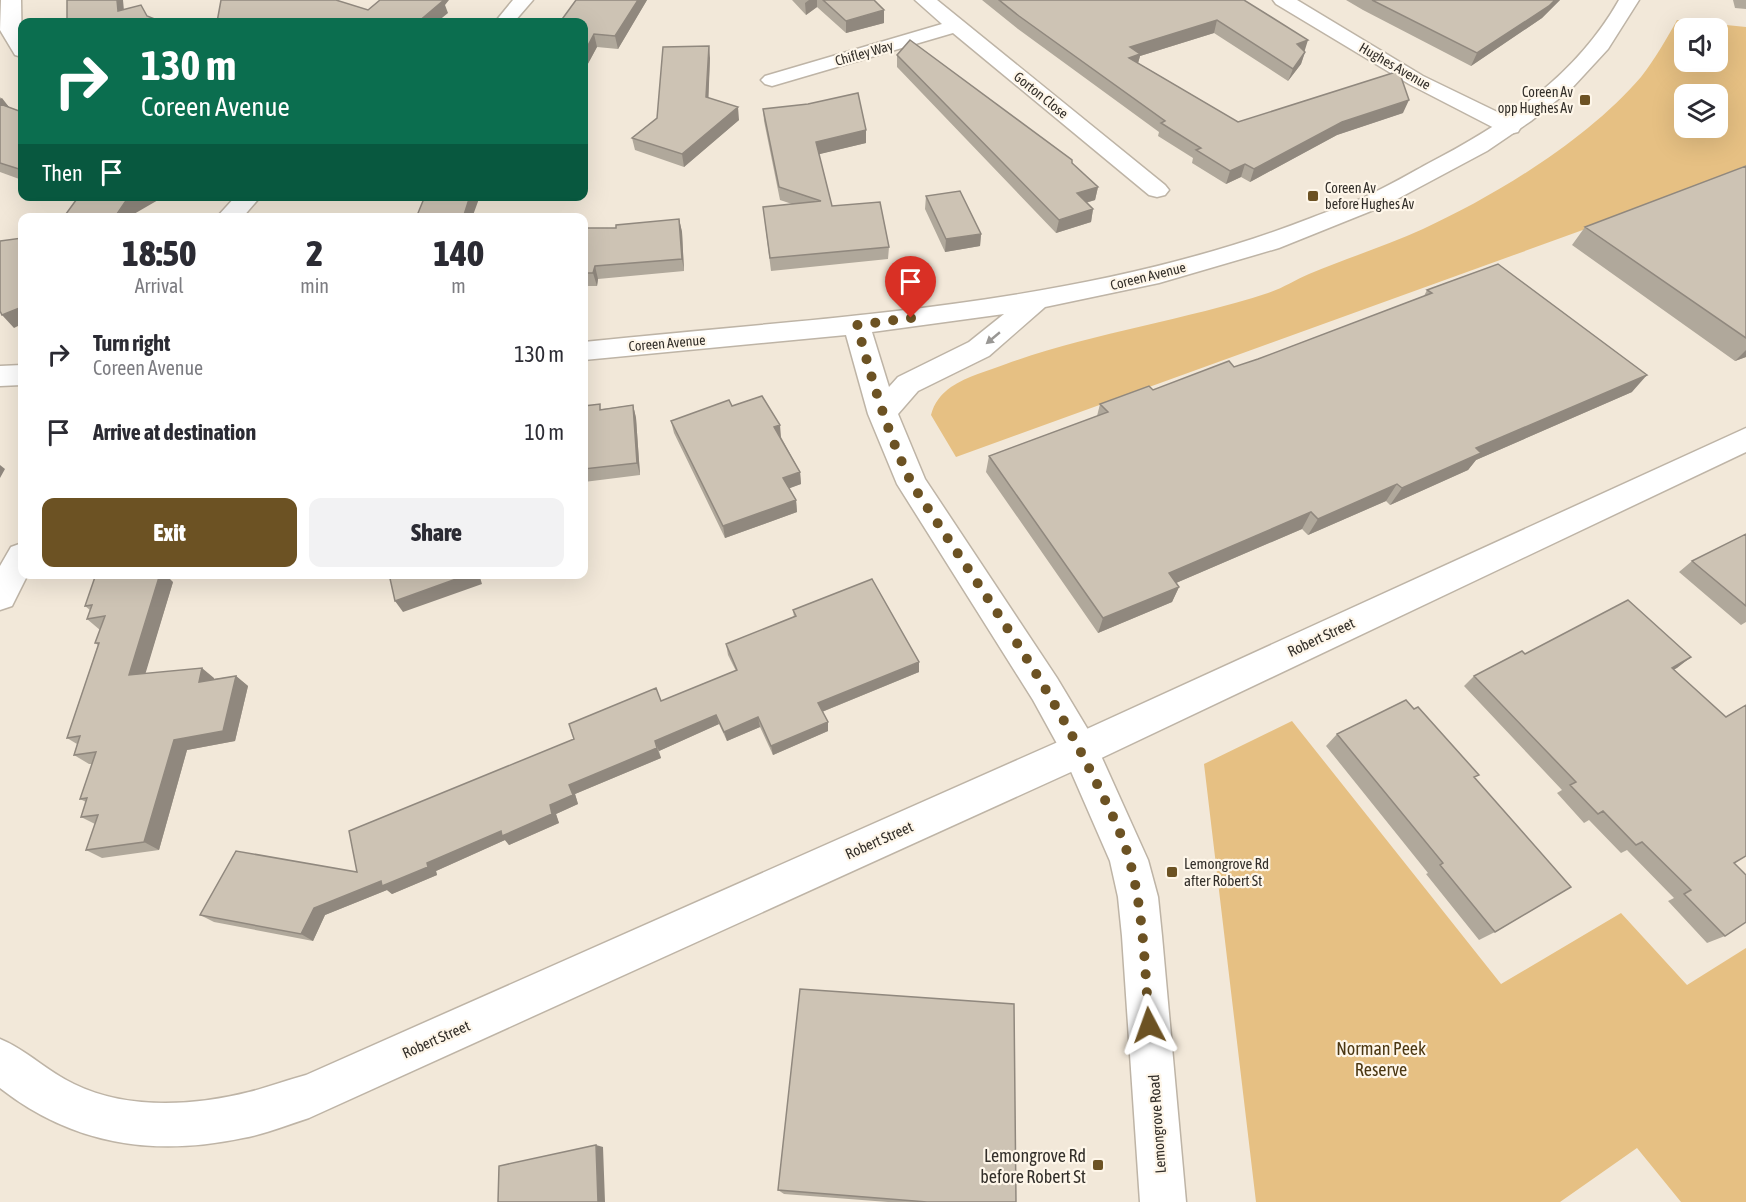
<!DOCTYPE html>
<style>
body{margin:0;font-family:"Asap Condensed",sans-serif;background:#f2f2f3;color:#2b2b33;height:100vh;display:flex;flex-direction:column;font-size:22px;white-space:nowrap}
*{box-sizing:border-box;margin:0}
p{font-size:20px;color:#7c7c81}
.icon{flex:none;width:33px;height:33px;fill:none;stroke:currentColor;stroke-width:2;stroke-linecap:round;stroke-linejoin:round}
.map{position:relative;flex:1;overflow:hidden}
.panel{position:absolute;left:18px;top:213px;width:570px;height:366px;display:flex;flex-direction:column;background:#fff;border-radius:12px;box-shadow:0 6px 24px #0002}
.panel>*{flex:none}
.hud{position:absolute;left:18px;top:18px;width:570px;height:183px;border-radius:12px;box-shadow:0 6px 24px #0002;background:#0b6e4f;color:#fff;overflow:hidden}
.buttons{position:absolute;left:1674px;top:18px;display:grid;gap:12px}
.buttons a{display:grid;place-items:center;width:54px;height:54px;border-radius:12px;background:#fff;box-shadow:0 6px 24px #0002;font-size:30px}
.pin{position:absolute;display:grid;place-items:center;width:51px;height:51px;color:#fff;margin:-62px -26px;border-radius:50% 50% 50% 0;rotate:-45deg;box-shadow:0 0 6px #0007}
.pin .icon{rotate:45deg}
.me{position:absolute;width:66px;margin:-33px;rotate:356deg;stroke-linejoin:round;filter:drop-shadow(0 0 4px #0008)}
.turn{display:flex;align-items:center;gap:21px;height:126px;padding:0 24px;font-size:27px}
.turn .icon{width:78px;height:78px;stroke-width:2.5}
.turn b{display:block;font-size:42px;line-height:51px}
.then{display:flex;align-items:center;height:57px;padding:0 24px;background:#0003;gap:12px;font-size:22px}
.eta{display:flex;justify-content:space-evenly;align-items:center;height:102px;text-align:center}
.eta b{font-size:36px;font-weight:800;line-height:42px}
.primary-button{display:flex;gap:12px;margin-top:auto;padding:12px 24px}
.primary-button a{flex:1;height:69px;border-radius:12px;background:#6c5223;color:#fff;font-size:24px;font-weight:800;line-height:69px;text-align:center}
.primary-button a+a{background:#f2f2f3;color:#2b2b33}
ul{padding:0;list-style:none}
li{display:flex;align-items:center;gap:18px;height:78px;padding:0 24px}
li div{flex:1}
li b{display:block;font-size:22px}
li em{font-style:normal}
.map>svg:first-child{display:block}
.green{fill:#e6c083;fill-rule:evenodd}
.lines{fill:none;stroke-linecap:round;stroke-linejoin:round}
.street-casing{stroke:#beb4a6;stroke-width:3}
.secondary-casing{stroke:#beb4a6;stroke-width:3}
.street{fill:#fff;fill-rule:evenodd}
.secondary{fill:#fff;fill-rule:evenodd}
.wall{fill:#b0a89b}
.shaded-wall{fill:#90887e}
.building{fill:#cdc3b4;stroke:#90887e;stroke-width:1.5}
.oneway{fill:#999794}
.route{stroke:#6c5223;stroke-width:10;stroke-dasharray:0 18}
.poi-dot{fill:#6c5223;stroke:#fef6e9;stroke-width:2}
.labels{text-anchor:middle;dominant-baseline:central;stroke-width:4.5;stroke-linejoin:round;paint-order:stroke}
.far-street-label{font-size:14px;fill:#332f2a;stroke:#fef6e9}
.far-poi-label{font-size:14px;fill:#332f2a;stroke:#fef6e9;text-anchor:end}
.street-label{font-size:15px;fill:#332f2a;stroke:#fef6e9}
.poi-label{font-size:15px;fill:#332f2a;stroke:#fef6e9;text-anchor:start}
.near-park-label{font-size:18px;fill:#4b3712;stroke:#fef6e9}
.near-poi-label{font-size:18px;fill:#332f2a;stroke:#fef6e9;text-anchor:end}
</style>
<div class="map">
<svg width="1746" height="1202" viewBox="0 0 1746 1202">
<rect width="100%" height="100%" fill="#f2e8d9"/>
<path class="green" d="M 1677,20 L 1746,27 L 1746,171 L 956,457 L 931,415 C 934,403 941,394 951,387 C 967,376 988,371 1006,364 C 1091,333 1182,321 1268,293 C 1283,288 1295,280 1309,274 C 1347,258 1386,246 1423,229 C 1497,195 1588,139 1641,77 C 1655,59 1666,40 1677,20 ZM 1684,28 L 1718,28 L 1718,62 L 1684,62 ZM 1684,94 L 1718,94 L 1718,128 L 1684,128 Z
M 1292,721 L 1501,984 L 1621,913 L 1687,985 L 1746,948 L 1746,1202 L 1681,1202 L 1637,1148 L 1560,1202 L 1256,1202 L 1204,764 Z"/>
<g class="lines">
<g class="street-casing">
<path id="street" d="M 1,0 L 21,0 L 22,57 L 15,55 L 0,30 Z
M 513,0 L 533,0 L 514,22 L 495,22 Z
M 915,0 L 937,0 L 1165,185 L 1169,190 L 1165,195 L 1157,197 L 1149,195 L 953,33 L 772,86 L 765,84 L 761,80 L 765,76 L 942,24 Z
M 1273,0 L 1297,0 L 1423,76 L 1518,122 L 1521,127 L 1518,132 L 1510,134 L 1502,132 L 1409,84 L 1276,4 Z
M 236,196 L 261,196 L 242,218 L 216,218 Z
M 1746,428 L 1746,452 L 1093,762 L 309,1118 C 287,1125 266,1134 243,1138 C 154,1157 73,1145 0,1088 L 0,1039 C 27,1050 48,1072 74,1084 C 127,1110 194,1106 249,1092 C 269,1087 287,1080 306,1075 L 1067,738 Z
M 22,543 L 22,574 L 28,574 L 12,606 L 0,610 L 0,566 L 11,547 Z"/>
</g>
<g class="secondary-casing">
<path id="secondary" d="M 1619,0 L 1639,0 L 1608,49 L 1572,88 L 1531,121 L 1487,151 L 1386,205 L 1279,248 L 1159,283 L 1045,307 L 989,356 L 918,391 L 898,414 L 925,479 L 1057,678 L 1093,738 L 1148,860 L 1158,897 L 1162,936 L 1186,1202 L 1140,1202 L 1122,936 L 1118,897 L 1110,861 L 1066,760 L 1033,700 L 897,484 L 868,414 L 846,335 L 584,360 L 584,342 C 828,316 1079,308 1311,218 C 1331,210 1351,204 1369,195 C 1390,185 1409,174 1429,163 C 1506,123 1576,76 1619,0 ZM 1004,314 L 969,342 L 898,377 L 889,387 L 872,332 Z
M 22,365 L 22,385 L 0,386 L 0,366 Z"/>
</g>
<use href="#street" class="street"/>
<use href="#secondary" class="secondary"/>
</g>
<path class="wall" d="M 576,0 L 647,0 L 618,49 L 597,47 L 584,71 L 584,22 Z
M 792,0 L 874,0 L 884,23 L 846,33 L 817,7 L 806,15 Z
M 982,0 L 1244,0 L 1305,52 L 1301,64 L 1288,81 L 1214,33 L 1140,56 L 1138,63 L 1238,122 L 1403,113 L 1337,135 L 1250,182 L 1241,177 L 1226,184 L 1192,163 L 1193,158 L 1158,136 L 1159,132 L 1018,29 Z
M 1346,0 L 1560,0 L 1542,18 L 1471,66 L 1363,10 Z
M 1733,0 L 1746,0 L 1746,9 L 1735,8 Z
M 897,55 L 1072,163 L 1098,187 L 1095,200 L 1086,203 L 1093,209 L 1091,222 L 1056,233 L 897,67 Z
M 710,58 L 708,98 L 739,120 L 684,167 L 635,150 L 632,138 L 657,118 Z
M 0,97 L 9,107 L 22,112 L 22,180 L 0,172 Z
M 763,109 L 866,130 L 866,143 L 819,154 L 832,206 L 889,247 L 888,259 L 771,271 L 763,207 L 792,204 L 780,200 L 764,121 Z
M 1746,166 L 1746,357 L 1735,361 L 1572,245 L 1585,227 Z
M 926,196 L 981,234 L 980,246 L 945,252 L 925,209 Z
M 679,219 L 682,232 L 684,271 L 598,279 L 597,286 L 584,286 L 584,228 L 616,228 Z
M 1427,290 L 1632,392 L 1476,460 L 1468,470 L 1390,505 L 1386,501 L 1308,535 L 1302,529 L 1176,583 L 1179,587 L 1172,602 L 1098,633 L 986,472 L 989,456 L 1097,416 L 1100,404 L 1153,390 L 1234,367 L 1258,359 L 1424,296 Z
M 633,405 L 636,418 L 640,475 L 584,482 L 584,406 L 602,409 Z
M 732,406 L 781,437 L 800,472 L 801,484 L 789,488 L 796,500 L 797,512 L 725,538 L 674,433 L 671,421 Z
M 1746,534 L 1746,622 L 1741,625 L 1679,572 L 1692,561 Z
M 173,582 L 145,673 L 214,678 L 214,679 L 236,676 L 248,686 L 235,741 L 187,750 L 159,850 L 102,858 L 86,850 L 95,824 L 81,817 L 86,802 L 80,799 L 92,764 L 89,764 L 74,755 L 77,744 L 67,738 L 98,645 L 95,643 L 100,630 L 87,619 L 90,610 L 85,606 Z
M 793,610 L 919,672 L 822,712 L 828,731 L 773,755 L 760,727 L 727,741 L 719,724 L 659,751 L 661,758 L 575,794 L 578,804 L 556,814 L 559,823 L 509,845 L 505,840 L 436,871 L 437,875 L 392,894 L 387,890 L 325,915 L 313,941 L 214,922 L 200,915 L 357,872 L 574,739 L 661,701 L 736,671 L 728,655 L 726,644 L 794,617 Z
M 1525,654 L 1691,657 L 1673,670 L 1726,717 L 1734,863 L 1725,936 L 1707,943 L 1668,901 L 1674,898 L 1627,850 L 1621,853 L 1589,820 L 1584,823 L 1557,793 L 1562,790 L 1464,686 L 1474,676 Z
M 1337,734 L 1475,778 L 1495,932 L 1479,940 L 1426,874 L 1428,873 L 1326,746 Z
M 778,1190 L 1016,1202 L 888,1202 L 784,1194 Z"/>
<path class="shaded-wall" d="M 117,0 L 123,0 L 125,22 L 118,11 Z
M 435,0 L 449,0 L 445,5 L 448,13 L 437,22 L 418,22 Z
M 638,0 L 647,0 L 618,49 L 615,36 Z
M 809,0 L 817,0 L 817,7 L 806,15 L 805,3 Z
M 1555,0 L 1560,0 L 1542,18 L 1471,66 L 1477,53 Z
M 884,10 L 884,23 L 846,33 L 846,21 Z
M 1217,20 L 1214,33 L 1140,56 L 1137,67 L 1127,71 L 1130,47 Z
M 594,34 L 597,47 L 584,71 L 584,53 Z
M 1308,40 L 1304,53 L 1297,44 Z
M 709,46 L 710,58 L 708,110 L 706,97 Z
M 1305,52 L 1301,64 L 1288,81 L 1293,69 Z
M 2,98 L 12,111 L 0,109 L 0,99 Z
M 1409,100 L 1403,113 L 1337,135 L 1250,182 L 1254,169 L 1342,122 Z
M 738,107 L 739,120 L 684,167 L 682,154 Z
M 866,130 L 866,143 L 816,155 L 816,142 Z
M 1245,164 L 1241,177 L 1226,184 L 1230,171 Z
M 1098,187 L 1095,200 L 1074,206 L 1077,193 Z
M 134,196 L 165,196 L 134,214 L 132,218 L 115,218 L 125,202 Z
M 470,196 L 480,196 L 472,218 L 463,218 Z
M 1093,209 L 1091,222 L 1056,233 L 1059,220 Z
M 679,219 L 682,232 L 684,271 L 682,259 Z
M 981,234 L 980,246 L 945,252 L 946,239 Z
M 595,266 L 598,279 L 597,286 L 593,273 Z
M 22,307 L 22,324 L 14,328 L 2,315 Z
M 1746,350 L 1746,357 L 1735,361 Z
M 1647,375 L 1632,392 L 1476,460 L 1468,470 L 1390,505 L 1402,488 L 1476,448 Z
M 633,405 L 636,418 L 640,475 L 637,463 Z
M 780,425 L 781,437 L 776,439 L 774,427 Z
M 0,465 L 5,469 L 0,478 Z
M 800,472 L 801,484 L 785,490 L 783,478 Z
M 1397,484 L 1386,501 L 1308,535 L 1318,519 Z
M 796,500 L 797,512 L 725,538 L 723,526 Z
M 1311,512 L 1302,529 L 1162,589 L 1169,573 Z
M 160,574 L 165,574 L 173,582 L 142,685 L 129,675 Z
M 470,574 L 479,574 L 482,584 L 403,612 L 395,601 Z
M 1179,587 L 1172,602 L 1098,633 L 1103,618 Z
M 1691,657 L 1677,668 L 1658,678 L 1672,668 Z
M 919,662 L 919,672 L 819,713 L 818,703 Z
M 202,668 L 214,678 L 211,692 L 199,682 Z
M 236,676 L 248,686 L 235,741 L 187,750 L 159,850 L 144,842 L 174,740 Z
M 716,715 L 719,724 L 659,751 L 655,741 Z
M 758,717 L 760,727 L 727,741 L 724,732 Z
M 828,722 L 828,731 L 773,755 L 771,746 Z
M 657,748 L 661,758 L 575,794 L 578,804 L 556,814 L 559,823 L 509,845 L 505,840 L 436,871 L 437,875 L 392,894 L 387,890 L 325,915 L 313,941 L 301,934 L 314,908 L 427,863 L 550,805 L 569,785 Z
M 596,1145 L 603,1147 L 605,1202 L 598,1202 Z"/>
<path class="building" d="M 67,0 L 117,0 L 118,11 L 141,5 L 147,16 L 162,22 L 67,22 Z
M 221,0 L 336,0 L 368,10 L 380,0 L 444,0 L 418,22 L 217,22 Z
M 576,0 L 638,0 L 615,36 L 594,34 L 584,53 L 584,22 L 560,22 Z
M 823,0 L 874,0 L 884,10 L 846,21 Z
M 999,0 L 1244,0 L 1308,40 L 1297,44 L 1305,52 L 1293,69 L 1217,20 L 1130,47 L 1140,54 L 1129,58 L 1238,122 L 1399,71 L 1409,100 L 1342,122 L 1254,169 L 1245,164 L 1230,171 L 1196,150 L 1201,148 L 1161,123 L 1165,121 L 1019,16 Z
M 1372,0 L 1555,0 L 1549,6 L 1477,53 Z
M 910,40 L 1072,160 L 1072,163 L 1098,187 L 1077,193 L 1093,209 L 1059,220 L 897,55 Z
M 709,46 L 706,97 L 738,107 L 682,154 L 632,138 L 657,118 L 663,47 Z
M 858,93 L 866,130 L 816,142 L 832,206 L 880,202 L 889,247 L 770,258 L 763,207 L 821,201 L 779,187 L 763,109 L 808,104 Z
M 0,104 L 22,112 L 22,170 L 0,163 Z
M 1746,166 L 1746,338 L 1585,227 Z
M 960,191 L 981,234 L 946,239 L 926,196 Z
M 79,196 L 134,196 L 125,202 L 115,217 L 63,218 Z
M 425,196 L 470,196 L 463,218 L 416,218 Z
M 679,219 L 682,259 L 595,266 L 593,273 L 584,273 L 584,228 L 616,228 L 616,225 Z
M 22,238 L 22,307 L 2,315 L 0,311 L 0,241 Z
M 1498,264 L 1647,375 L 1476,448 L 1481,453 L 1402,488 L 1397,484 L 1318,519 L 1311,512 L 1169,573 L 1179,587 L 1103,618 L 989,456 L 1108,412 L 1100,404 L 1149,386 L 1153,390 L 1229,361 L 1234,367 L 1258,359 L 1432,293 L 1427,290 Z
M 762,396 L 780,425 L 774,427 L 800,472 L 783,478 L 796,500 L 723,526 L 671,421 L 729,400 L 732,406 Z
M 600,404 L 600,410 L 633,405 L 637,463 L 584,469 L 584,406 Z
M 1746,534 L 1746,606 L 1692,561 Z
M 96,574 L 160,574 L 129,675 L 202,668 L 199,682 L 236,676 L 223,731 L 174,740 L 144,842 L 86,850 L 98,815 L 81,817 L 87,798 L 80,799 L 96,752 L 74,755 L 80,736 L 67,738 L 99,643 L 95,643 L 105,616 L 87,619 L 92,605 L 85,606 Z
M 389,574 L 470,574 L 395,601 Z
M 872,579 L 919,662 L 818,703 L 828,722 L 771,746 L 758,717 L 724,732 L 716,715 L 655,741 L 657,748 L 569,785 L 573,795 L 550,805 L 552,814 L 502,836 L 501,831 L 427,863 L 428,867 L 382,886 L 381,881 L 314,908 L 301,934 L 200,915 L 236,851 L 357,872 L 349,831 L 574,739 L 569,724 L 656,688 L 661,701 L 737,670 L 726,644 L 796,616 L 793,610 Z
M 1628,600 L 1691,657 L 1672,668 L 1726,717 L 1746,705 L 1746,856 L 1734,863 L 1746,875 L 1746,922 L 1725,936 L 1684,894 L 1691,890 L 1642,842 L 1636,845 L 1603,811 L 1598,814 L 1570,785 L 1576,782 L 1474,676 L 1522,651 L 1525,654 Z
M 1406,700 L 1414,709 L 1418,707 L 1479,775 L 1474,777 L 1571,887 L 1495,932 L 1440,865 L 1443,863 L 1337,734 Z
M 800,989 L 1014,1004 L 1016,1202 L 927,1202 L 778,1190 Z
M 596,1145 L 598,1202 L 498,1202 L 499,1166 Z"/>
<defs><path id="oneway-solid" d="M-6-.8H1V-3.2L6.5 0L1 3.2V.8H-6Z" transform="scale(1.5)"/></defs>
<use class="oneway" href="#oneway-solid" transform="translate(993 338) rotate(140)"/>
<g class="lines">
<path class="route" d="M 911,318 L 857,325 C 872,380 887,433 912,484 C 973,579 1042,672 1092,774 C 1106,802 1122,832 1130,862 C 1144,915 1145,971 1149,1025"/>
</g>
<g class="poi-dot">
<rect x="1579" y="94" width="12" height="12" rx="3"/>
<rect x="1307" y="190" width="12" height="12" rx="3"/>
<rect x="1166" y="866" width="12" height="12" rx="3"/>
<rect x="1092" y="1159" width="12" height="12" rx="3"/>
</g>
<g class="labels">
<g class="far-street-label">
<text transform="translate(864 53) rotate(-16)">Chifley Way</text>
<text transform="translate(1395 66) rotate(30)">Hughes Avenue</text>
<text transform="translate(1041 95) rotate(39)">Gorton Close</text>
<text transform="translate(1148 276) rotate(-14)">Coreen Avenue</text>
<text transform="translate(667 343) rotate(-5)">Coreen Avenue</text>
</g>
<g class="far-poi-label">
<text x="1573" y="92">Coreen Av<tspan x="1573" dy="16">opp Hughes Av</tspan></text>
<text x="1325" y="188" text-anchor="start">Coreen Av<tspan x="1325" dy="16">before Hughes Av</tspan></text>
</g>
<g class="street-label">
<text transform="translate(1321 637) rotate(-25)">Robert Street</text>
<text transform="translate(879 840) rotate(-24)">Robert Street</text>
<text transform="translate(436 1039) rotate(-24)">Robert Street</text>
<text transform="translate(1157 1124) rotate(-94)">Lemongrove Road</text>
</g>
<g class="poi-label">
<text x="1184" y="863">Lemongrove Rd<tspan x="1184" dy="17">after Robert St</tspan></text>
</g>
<g class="near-park-label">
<text x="1381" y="1048">Norman Peek<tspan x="1381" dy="21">Reserve</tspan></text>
</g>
<g class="near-poi-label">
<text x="1086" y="1155">Lemongrove Rd<tspan x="1086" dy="21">before Robert St</tspan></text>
</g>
</g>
</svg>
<div class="buttons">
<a><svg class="icon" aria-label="sound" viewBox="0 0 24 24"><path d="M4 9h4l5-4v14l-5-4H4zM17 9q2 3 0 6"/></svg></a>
<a><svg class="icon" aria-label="layers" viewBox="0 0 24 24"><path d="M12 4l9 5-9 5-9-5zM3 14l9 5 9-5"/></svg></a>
</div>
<div class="pin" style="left:911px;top:318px;background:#d93025"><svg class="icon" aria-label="arrive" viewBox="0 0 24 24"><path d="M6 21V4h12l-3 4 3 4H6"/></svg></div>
<svg class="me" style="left:1149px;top:1025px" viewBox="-20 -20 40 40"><path d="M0-17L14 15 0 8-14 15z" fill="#6c5223" stroke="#fff" stroke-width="4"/></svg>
<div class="hud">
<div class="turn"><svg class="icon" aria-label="right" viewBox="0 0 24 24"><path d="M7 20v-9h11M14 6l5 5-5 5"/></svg><div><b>130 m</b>Coreen Avenue</div></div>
<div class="then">Then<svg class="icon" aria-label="arrive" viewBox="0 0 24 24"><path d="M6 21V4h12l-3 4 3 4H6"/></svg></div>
</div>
<section class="panel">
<div class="eta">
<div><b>18:50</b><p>Arrival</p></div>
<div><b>2</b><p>min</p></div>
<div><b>140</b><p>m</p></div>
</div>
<ul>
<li><svg class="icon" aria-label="right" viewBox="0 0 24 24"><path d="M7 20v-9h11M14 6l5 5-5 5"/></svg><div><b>Turn right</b><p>Coreen Avenue</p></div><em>130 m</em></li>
<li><svg class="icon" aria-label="arrive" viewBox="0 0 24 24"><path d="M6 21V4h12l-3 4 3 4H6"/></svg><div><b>Arrive at destination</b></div><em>10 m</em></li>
</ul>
<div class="primary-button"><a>Exit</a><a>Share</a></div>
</section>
</div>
